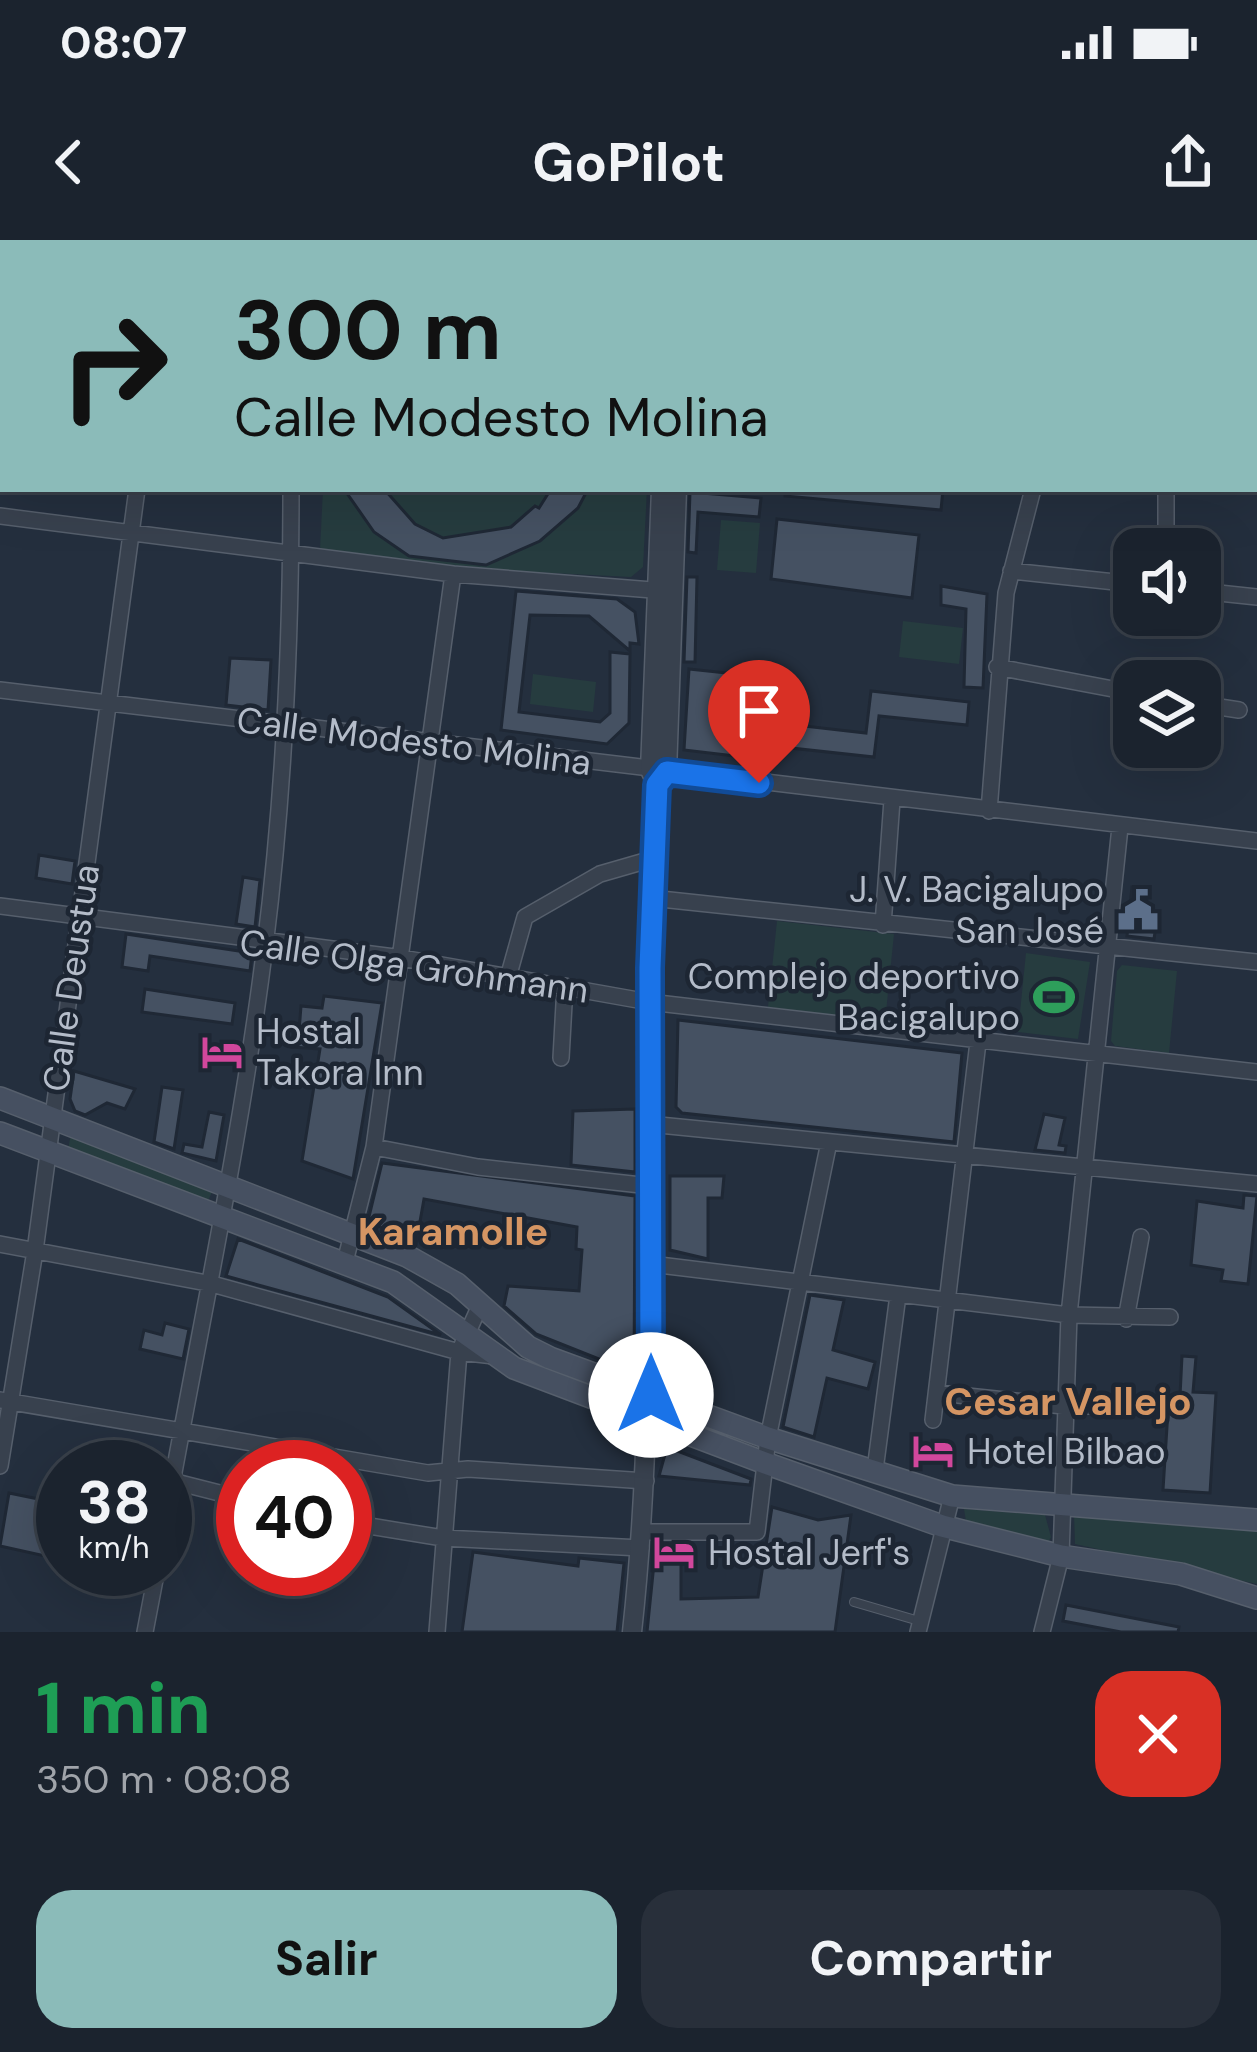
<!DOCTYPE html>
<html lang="es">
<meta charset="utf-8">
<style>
body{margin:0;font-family:"DM Sans",sans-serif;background:#282f3a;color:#f1f3f6;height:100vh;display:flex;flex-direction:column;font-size:45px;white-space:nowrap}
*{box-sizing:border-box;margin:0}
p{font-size:39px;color:#a0a4aa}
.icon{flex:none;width:66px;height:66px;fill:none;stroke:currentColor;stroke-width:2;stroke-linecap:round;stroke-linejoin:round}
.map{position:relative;height:1392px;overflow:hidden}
.sheet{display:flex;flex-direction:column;background:#1b232e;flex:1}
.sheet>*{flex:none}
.banner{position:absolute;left:0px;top:0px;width:1257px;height:252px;box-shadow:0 12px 48px #0002,0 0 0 3px #39404a;background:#8bbbb9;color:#111;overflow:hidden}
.controls{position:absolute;left:1113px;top:288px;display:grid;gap:24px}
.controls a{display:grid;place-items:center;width:108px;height:108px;border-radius:24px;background:#1b232e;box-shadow:0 12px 48px #0002,0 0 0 3px #39404a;font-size:60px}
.speed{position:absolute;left:36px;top:1200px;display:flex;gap:24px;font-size:60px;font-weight:700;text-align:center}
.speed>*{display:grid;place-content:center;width:156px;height:156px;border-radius:50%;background:#1b232e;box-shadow:0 12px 48px #0002,0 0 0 3px #39404a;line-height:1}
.speed small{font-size:30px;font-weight:400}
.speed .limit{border:18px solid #d22;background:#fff;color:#111}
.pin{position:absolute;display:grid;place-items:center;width:102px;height:102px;color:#fff;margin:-123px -51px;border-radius:50% 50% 50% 0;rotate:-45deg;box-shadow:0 0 12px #0007}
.pin .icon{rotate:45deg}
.me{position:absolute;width:132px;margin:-66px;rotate:0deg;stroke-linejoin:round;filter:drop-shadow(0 0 9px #0008)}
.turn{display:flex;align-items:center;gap:42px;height:252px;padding:0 36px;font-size:54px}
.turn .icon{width:156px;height:156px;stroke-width:2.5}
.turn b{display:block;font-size:84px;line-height:102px}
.round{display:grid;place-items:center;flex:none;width:126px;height:126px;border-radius:36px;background:#282f3a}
.summary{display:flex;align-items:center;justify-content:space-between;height:204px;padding:0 36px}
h1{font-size:72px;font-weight:700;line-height:90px;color:#1e9e55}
.action{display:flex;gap:24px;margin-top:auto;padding:24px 36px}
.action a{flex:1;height:138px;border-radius:36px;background:#8bbbb9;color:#111;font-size:48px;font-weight:700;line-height:138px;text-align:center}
.action a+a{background:#282f3a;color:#f1f3f6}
.status{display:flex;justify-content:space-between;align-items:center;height:84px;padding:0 60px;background:#1b232e;direction:ltr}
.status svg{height:33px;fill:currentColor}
header{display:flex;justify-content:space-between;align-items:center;height:156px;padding:0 36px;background:#1b232e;font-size:54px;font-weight:700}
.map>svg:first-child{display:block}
.green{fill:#263c3f}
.building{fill:#455162;stroke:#1f2835;stroke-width:3}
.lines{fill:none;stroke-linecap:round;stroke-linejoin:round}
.service-casing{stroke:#565f6c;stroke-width:10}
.minor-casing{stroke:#565f6c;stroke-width:18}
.tertiary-casing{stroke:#565f6c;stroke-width:21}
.secondary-casing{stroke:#565f6c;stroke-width:24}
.service{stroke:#38414e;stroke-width:8}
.minor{stroke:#38414e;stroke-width:15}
.tertiary{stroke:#38414e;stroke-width:18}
.secondary{stroke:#465061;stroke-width:21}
.route-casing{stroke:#114b97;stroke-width:30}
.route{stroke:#1a73e8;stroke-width:21}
.labels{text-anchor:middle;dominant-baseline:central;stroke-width:9;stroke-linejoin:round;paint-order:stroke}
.street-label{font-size:36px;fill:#b4bcc9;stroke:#1d2633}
.poi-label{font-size:36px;fill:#b4bcc9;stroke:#1d2633;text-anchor:start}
.neighbourhood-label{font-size:39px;font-weight:bold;fill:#d59563;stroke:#1d2633}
</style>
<div class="status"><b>08:07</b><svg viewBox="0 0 49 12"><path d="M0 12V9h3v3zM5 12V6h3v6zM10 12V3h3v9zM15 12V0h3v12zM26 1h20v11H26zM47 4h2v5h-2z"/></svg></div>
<header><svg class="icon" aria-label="back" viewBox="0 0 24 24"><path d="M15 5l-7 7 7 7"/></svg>GoPilot<svg class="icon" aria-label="share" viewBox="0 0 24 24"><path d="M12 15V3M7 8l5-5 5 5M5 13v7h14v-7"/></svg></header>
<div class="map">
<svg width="1257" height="1392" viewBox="0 0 1257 1392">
<rect width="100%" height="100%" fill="#242f3e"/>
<path class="green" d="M 323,249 L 647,249 L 643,327 L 631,337 L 452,328 L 320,310 Z
M 721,280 L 760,283 L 756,333 L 717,330 Z
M 903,381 L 963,388 L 959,424 L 899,417 Z
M 533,434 L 596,442 L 593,472 L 530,464 Z
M 777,681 L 894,694 L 885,782 L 768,767 Z
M 1026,713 L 1090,722 L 1078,799 L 1018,792 Z
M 1122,725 L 1177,731 L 1169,813 L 1115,806 L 1111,801 L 1117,731 Z
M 71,894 L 212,952 L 208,961 L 68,909 Z
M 964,1269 L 1045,1275 L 1051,1297 L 1046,1306 L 966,1281 Z
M 1074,1273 L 1257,1286 L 1257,1344 L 1075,1304 Z"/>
<path class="building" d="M 344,249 L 384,249 L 415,284 L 443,298 L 511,287 L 535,266 L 539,268 L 551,249 L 588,249 L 578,268 L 540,301 L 486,325 L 409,316 L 374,292 Z
M 785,249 L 943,249 L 941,270 L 785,256 Z
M 690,252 L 761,258 L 759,277 L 698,272 L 696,313 L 688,312 Z
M 777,279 L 919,295 L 912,358 L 771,339 Z
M 687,337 L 697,337 L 695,422 L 684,422 Z
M 941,346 L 987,354 L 983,448 L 964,447 L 966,369 L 941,365 Z
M 516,351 L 617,359 L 635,372 L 639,404 L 630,403 L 630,411 L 589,376 L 530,375 L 519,472 L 600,482 L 610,473 L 610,412 L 630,414 L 629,483 L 607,504 L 501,490 Z
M 230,418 L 271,420 L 268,470 L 226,465 Z
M 689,429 L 792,440 L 786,484 L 866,493 L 871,451 L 969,462 L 967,485 L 879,476 L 874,517 L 754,504 L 752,518 L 684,510 Z
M 39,615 L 75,621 L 72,644 L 36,638 Z
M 243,637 L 260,640 L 255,687 L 236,684 Z
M 1132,647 L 1148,648 L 1143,691 L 1155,692 L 1154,699 L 1127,696 Z
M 126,694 L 252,713 L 250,731 L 150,716 L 148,731 L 122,727 Z
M 145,749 L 235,763 L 232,784 L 142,772 Z
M 324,756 L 382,763 L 353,939 L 302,921 L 320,809 L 292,807 L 293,791 L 299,792 L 301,766 L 322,768 Z
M 678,780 L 962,813 L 954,902 L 682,873 L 676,867 Z
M 74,831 L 135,849 L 125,869 L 107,863 L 85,875 L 75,871 L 70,859 Z
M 162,847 L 183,850 L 174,909 L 154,902 Z
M 635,869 L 635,932 L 571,925 L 573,871 Z
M 209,872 L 224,875 L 216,921 L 182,913 L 184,904 L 202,907 Z
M 1044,874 L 1065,878 L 1059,905 L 1066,906 L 1065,913 L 1035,910 Z
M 382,923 L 635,956 L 634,1133 L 536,1094 L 504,1066 L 508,1046 L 579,1051 L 582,1010 L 576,1009 L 577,987 L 424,959 L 416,1004 L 368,981 Z
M 670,936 L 724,936 L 722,958 L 708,958 L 708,1019 L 670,1010 Z
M 1244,955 L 1257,956 L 1248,1044 L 1221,1041 L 1223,1030 L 1191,1025 L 1197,961 L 1243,968 Z
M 238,999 L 388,1057 L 441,1095 L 226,1036 Z
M 810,1055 L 844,1060 L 833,1110 L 875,1122 L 868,1149 L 827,1138 L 814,1197 L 783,1187 Z
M 165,1083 L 189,1089 L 183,1119 L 140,1109 L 144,1090 L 162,1095 Z
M 1182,1116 L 1196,1117 L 1193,1152 L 1216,1153 L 1210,1253 L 1163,1250 L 1169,1155 L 1180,1156 Z
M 667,1207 L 751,1239 L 750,1245 L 659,1236 Z
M 9,1253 L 63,1264 L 63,1320 L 0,1306 Z
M 772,1267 L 818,1280 L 851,1275 L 835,1392 L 647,1392 L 656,1304 L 692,1304 L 692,1324 L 681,1323 L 681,1359 L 758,1357 Z
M 473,1312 L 578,1326 L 579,1318 L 624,1323 L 617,1392 L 462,1392 Z
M 1066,1365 L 1179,1387 L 1178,1392 L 1121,1392 L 1063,1381 Z"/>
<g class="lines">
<g class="service-casing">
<path id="service" d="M 854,1362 L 919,1381"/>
</g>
<g class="minor-casing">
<path id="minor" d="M 154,3 L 154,0
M 297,3 L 297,0
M 324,3 L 324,0
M 1073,3 L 1073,0
M 1182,3 L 1182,0
M 0,91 L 3,92
M 1254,182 L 1257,183
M 1166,249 L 1166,309
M 0,276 L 453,334 L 665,351
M 1011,331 L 1134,344
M 1200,351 L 1257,357
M 997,427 L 1134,453
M 0,450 L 1257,601
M 1200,464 L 1239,470
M 989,571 L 1006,353 L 1033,249
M 651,658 L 1257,722
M 0,666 L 402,718 L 649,762 L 1257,832
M 883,685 L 892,560
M 509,734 L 525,677 L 600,634 L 652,619
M 561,818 L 565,746
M 649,884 L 1257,944
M 374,907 L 478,927 L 650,946
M 0,1004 L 212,1044 L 459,1112 L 494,1116
M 345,1022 L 374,907 L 453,334
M 651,1024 L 1069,1075 L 1170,1077
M 1126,1079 L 1141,997
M 939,1153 L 1063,1166 L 1135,1166
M 0,1160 L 428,1233 L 468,1229 L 646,1241
M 933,1180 L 978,802
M 0,1226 L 35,1011 L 137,249
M 875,1230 L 898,1055
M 172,1241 L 243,1259
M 165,1282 C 199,1090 241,900 265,706 C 284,555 291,401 291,249
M 345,1282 L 443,1298 L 641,1308
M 643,1292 L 757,1292 L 768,1198 L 829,902
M 145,1392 L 157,1329
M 437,1392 L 459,1112 L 481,1063
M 918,1392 L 952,1256
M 1042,1392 L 1061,1316 L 1069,1075 L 1120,587"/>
</g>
<g class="tertiary-casing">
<path id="tertiary" d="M 666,3 L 666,0
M 682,3 L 682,0
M 657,545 L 667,532 L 677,249
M 632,1392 C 663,1110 637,827 657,545 L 650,530 L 661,249"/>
</g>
<g class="secondary-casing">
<path id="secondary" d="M 0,858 L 407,1016 L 457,1044 L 528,1107 L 550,1118 L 768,1198 L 952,1256 L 1257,1280
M 0,893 L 393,1042 L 514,1128 L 765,1223 L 942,1286 L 1061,1316 L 1181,1334 L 1257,1358"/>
</g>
<use href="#service" class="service"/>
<use href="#minor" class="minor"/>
<use href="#tertiary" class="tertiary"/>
<use href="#secondary" class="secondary"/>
</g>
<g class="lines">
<g class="route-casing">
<path id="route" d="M 651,1155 L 650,728 L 657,545 L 667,532 L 759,543"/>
</g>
<use href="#route" class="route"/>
</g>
<defs>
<g id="civic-bare" transform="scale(3.24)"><path d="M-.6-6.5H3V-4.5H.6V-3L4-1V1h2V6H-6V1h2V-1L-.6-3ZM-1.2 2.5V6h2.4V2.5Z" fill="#5c6f8a" stroke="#1d2633" stroke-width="2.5" paint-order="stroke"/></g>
<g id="stadium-bare" transform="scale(3.24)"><path d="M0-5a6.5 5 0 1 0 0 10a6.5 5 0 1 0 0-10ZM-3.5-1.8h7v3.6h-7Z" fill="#2e9e5b" stroke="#1d2633" stroke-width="2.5" paint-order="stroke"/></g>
<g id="hotel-bare" transform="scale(3.24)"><path d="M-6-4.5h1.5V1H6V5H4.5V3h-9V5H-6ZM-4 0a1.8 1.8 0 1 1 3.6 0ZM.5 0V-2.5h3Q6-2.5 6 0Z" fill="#d1479c" stroke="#1d2633" stroke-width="2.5" paint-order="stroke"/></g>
</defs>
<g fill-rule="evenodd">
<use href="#civic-bare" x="1138" y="670"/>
<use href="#stadium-bare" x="1054" y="757"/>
<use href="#hotel-bare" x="222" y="812"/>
<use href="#hotel-bare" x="933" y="1211"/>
<use href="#hotel-bare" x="674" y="1312"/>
</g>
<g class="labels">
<g class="street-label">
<text transform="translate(414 501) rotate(7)">Calle Modesto Molina</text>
<text transform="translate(414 726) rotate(8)">Calle Olga Grohmann</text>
<text transform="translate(71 738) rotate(-82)">Calle Deustua</text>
</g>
<g class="poi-label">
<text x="1104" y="649" text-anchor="end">J. V. Bacigalupo<tspan x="1104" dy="41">San José</tspan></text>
<text x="1020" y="736" text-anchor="end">Complejo deportivo<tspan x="1020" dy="41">Bacigalupo</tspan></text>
<text x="256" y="791">Hostal<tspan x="256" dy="41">Takora Inn</tspan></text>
<text x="967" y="1211">Hotel Bilbao</text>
<text x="708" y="1312">Hostal Jerf's</text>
</g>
<g class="neighbourhood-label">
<text x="453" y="991">Karamolle</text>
<text x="1068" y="1161">Cesar Vallejo</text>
</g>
</g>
</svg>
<div class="controls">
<a><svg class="icon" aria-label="sound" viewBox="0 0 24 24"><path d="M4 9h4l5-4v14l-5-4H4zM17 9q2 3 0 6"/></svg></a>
<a><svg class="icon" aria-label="layers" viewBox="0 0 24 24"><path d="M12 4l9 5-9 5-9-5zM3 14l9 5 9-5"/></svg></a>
</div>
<div class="speed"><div>38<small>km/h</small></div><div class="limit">40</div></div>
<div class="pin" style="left:759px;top:543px;background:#d93025"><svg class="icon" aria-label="arrive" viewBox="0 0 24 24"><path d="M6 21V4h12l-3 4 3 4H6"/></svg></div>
<svg class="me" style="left:651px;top:1155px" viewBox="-20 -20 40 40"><circle r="19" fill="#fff"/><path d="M0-13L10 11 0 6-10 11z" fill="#1a73e8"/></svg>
<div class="banner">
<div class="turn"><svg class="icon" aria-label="right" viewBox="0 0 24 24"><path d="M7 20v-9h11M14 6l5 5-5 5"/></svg><div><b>300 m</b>Calle Modesto Molina</div></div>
</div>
</div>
<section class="sheet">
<div class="summary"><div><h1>1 min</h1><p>350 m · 08:08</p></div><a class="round" style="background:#d93025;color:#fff"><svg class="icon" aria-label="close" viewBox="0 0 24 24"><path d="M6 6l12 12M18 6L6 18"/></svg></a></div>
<div class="action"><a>Salir</a><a>Compartir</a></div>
</section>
